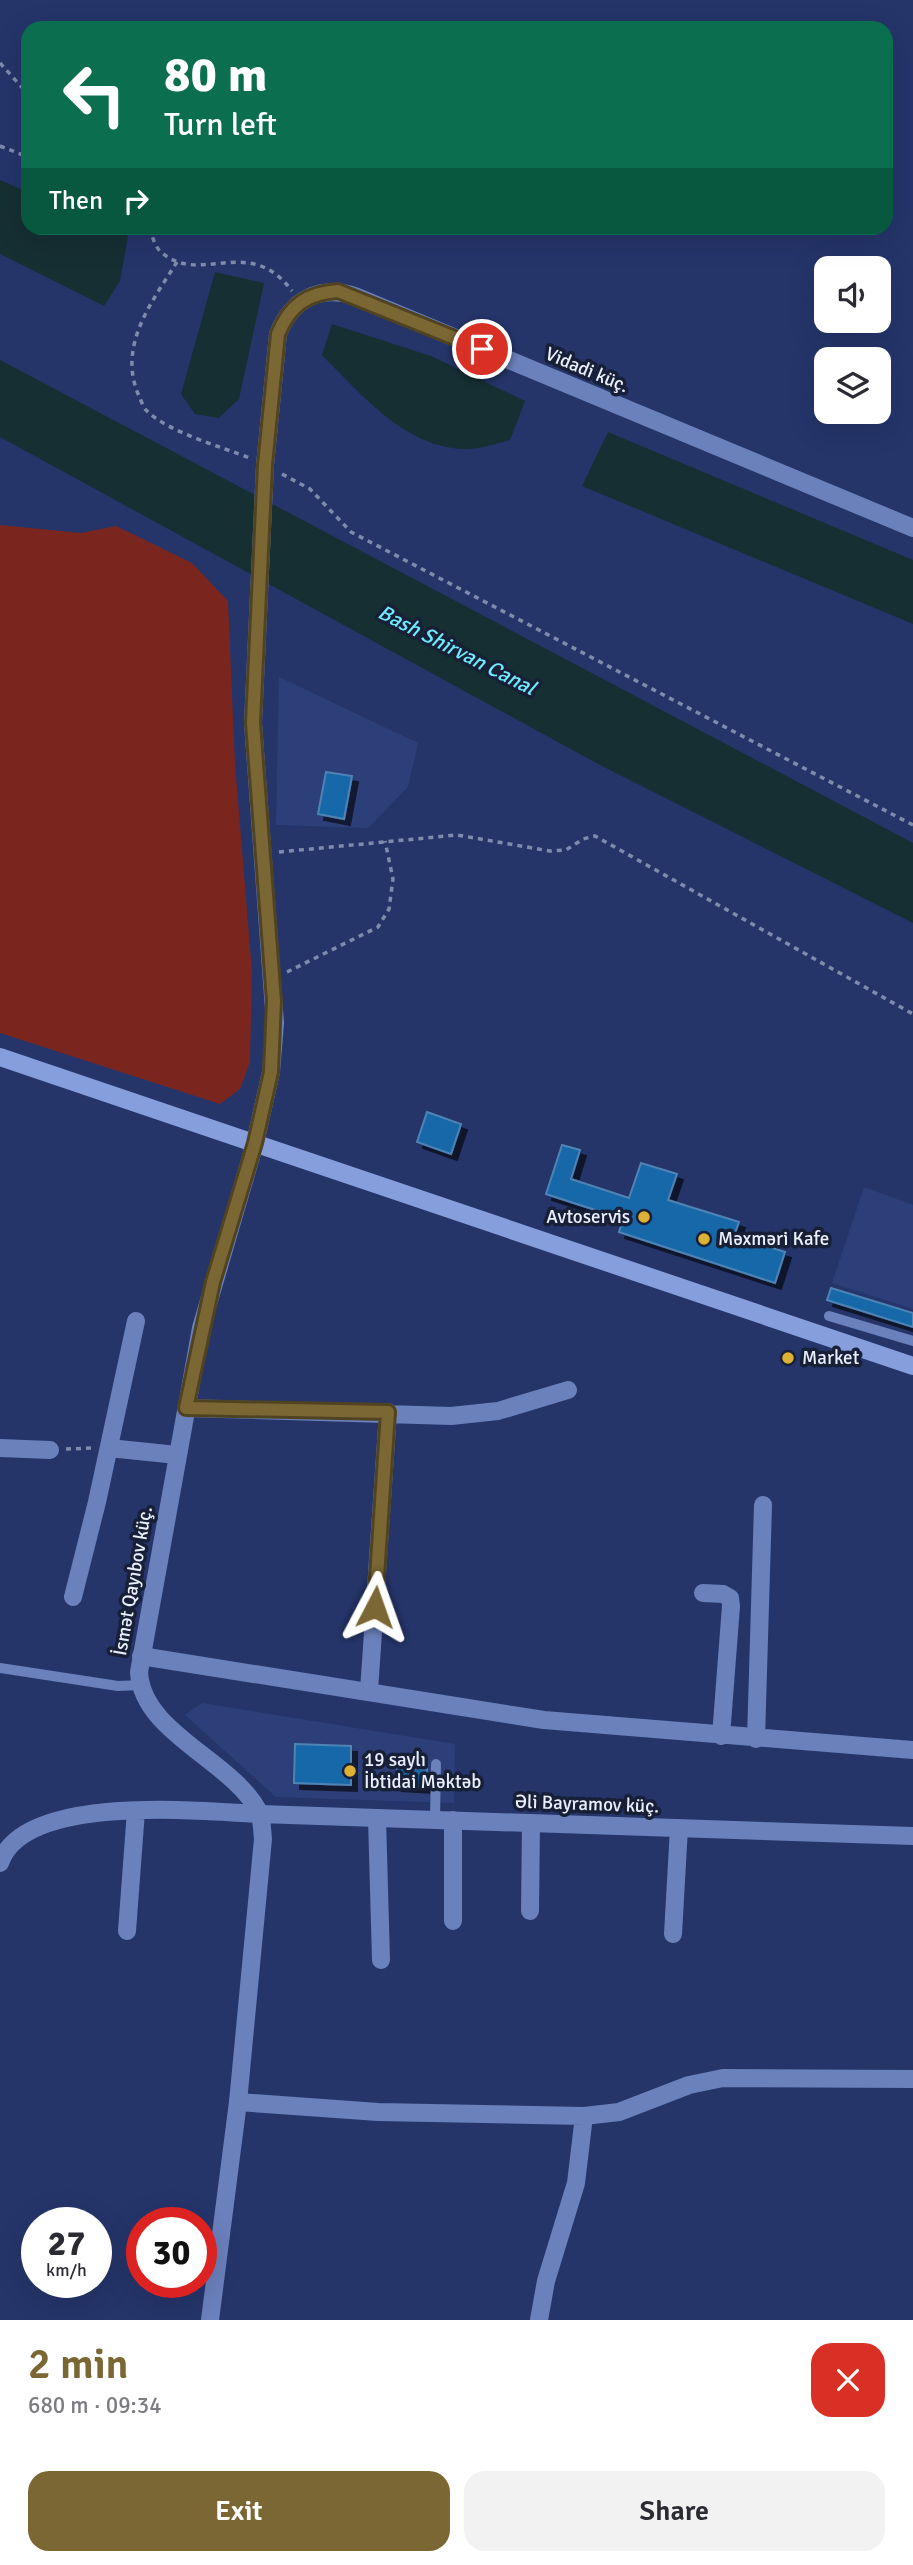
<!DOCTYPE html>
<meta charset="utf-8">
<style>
body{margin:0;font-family:Signika,sans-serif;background:#f2f2f3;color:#2b2b33;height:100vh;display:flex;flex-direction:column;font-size:26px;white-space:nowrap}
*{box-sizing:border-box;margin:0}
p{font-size:23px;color:#7c7c81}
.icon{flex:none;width:38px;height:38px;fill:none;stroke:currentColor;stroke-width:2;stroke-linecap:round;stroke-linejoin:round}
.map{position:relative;height:2320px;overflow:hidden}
.panel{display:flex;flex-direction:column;background:#fff;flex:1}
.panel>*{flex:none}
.hud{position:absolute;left:21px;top:21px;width:872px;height:214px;border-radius:21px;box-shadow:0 7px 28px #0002;background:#0b6e4f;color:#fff;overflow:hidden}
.controls{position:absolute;left:814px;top:256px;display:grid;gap:14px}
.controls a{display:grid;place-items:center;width:77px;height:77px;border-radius:14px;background:#fff;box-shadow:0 7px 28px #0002;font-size:35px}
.speed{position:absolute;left:21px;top:2207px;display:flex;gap:14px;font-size:35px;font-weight:700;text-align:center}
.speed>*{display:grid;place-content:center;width:91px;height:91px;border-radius:50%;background:#fff;box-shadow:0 7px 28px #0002;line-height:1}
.speed small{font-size:18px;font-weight:400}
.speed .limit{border:10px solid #d22;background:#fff;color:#111}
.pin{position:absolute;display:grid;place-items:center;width:60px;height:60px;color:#fff;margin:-30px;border:4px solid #fff;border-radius:50%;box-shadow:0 2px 7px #0007}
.me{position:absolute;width:77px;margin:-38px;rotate:4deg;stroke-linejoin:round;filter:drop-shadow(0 0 5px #0008)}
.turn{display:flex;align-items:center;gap:24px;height:147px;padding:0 28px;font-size:32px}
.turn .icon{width:91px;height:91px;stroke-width:2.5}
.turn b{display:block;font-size:49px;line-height:60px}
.then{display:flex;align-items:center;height:66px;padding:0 28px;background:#0003;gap:14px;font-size:26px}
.round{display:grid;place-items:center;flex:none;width:74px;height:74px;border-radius:21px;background:#f2f2f3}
.head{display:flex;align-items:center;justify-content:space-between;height:119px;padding:0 28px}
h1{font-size:42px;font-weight:600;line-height:52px;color:#7b6733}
.primary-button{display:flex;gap:14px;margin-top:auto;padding:14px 28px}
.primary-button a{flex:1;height:80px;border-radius:21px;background:#7b6733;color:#fff;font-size:28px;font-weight:600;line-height:80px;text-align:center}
.primary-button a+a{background:#f2f2f3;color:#2b2b33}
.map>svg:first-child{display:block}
.built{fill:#2d3f79}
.green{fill:#7a261f}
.water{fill:#162f33}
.building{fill:#1468a9;stroke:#4f83b4;stroke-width:2;filter:url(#shadow)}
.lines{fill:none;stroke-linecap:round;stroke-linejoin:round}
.path{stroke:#7f8bad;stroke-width:3.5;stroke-dasharray:5 5;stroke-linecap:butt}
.service{stroke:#6b81bc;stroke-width:10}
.minor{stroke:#6b81bc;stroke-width:18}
.tertiary{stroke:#6b81bc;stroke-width:18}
.primary{stroke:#879edd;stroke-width:18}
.route-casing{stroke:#504321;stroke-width:18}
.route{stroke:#7b6733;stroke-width:12}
.poi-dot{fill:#ddb133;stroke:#172037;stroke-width:2.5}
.labels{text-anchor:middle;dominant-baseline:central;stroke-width:7;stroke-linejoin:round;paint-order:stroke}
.street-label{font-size:19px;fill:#eaf0fd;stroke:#172037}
.poi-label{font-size:19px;fill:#eaf0fd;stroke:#172037;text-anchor:start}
.water-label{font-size:21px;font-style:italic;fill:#6eebfe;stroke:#172037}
</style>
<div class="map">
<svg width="913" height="2320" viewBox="0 0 913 2320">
<defs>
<filter id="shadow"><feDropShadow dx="6" dy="6" stdDeviation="0" flood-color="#0009"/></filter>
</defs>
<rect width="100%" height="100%" fill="#25356a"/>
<path class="built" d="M 279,677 L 418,743 L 408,787 L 368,828 L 276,825 Z
M 864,1187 L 913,1205 L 913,1309 L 832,1283 Z
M 202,1703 L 455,1744 L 454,1803 L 276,1797 L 185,1715 Z"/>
<path class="green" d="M 0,525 L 81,533 L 116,526 L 192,563 L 228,601 L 235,764 L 252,972 L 250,1062 L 240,1089 L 220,1104 L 0,1033 Z"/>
<path class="water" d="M 0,180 L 28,192 L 28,228 L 108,228 L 128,236 L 120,281 L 104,306 L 0,254 Z
M 215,272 L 264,283 L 239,399 L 219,418 L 195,414 L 181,394 Z
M 332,324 L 431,356 L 525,401 L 510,440 C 497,443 481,449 468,449 C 407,450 361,394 322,355 Z
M 0,360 L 913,843 L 913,923 L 598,764 L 0,437 Z
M 608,432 L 913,560 L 913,624 L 582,486 Z"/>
<path class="building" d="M 326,772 L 352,776 L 344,819 L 318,814 Z
M 427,1112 L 461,1124 L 451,1154 L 417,1142 Z
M 562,1145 L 580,1150 L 571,1179 L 629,1198 L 641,1163 L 677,1174 L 668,1200 L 739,1222 L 734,1236 L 785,1252 L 775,1283 L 619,1232 L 623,1219 L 546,1194 Z
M 831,1288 L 913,1313 L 913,1327 L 827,1300 Z
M 295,1744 L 351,1746 L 351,1785 L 294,1783 Z
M 397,1768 L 427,1769 L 426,1787 L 396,1785 Z"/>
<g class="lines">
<path class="path" d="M 0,63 L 28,94
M 0,146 L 28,157
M 149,228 C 152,235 155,247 161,252 C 200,287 249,233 292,291
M 177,262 C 151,303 117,347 139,396 C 141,400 143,407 146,410 C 167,432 222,447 250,458
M 282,474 L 310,489 L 351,532 L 913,825
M 279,852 L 457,835 L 550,851 L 566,850 L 583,839 L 595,836 L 913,1014
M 287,972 L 378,927 L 389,909 L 393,879 L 385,841
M 66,1449 L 94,1448"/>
<path class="service" d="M 829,1316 L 913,1341
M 0,1668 L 118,1686 L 140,1685
M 435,1820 L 436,1764"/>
<path class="minor" d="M 255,1143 L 271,1072 L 275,1023 L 253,723 L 265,465 L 278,334 C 292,299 319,285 355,296 L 913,528
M 186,1408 L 451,1416 L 498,1411 L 568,1390
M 0,1448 L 50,1450
M 109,1448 L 177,1455
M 703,1593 L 723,1594 L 730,1598 L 731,1606 L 721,1736
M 73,1597 L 97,1502 L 136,1321
M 141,1656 L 544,1720 L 913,1750
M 369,1691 L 388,1412
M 756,1739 L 763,1505
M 377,1818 L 381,1960
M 453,1820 L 453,1921
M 0,1863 C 24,1793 201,1811 260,1814
M 530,1911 L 531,1823
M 127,1931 L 136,1811
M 673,1934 L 679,1828
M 238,2102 L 378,2112 L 584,2116 L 619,2112 L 689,2085 L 723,2078 L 913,2079
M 539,2320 L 546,2281 L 576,2183 L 584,2116"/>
<path class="tertiary" d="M 260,1814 L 913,1836
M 210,2320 L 238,2102 L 263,1839 C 262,1830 262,1819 259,1812 C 232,1760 142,1733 139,1672 L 201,1328 L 255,1143"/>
<path class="primary" d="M 0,1057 L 913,1366"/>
</g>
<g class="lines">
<g class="route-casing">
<path id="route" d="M 375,1607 L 388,1412 L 186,1408 L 213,1282 L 255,1143 L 271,1072 L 274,1001 L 253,723 L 265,465 L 278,334 C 290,305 307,293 338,291 L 482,349"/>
</g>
<use href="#route" class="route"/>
</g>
<g class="poi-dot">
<circle cx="644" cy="1217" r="7"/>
<circle cx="704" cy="1239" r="7"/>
<circle cx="788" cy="1358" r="7"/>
<circle cx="350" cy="1771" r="7"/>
</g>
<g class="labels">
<g class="street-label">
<text transform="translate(587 370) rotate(23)">Vidadi küç.</text>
<text transform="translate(133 1581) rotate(-80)">İsmət Qayıbov küç.</text>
<text transform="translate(587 1804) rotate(2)">Əli Bayramov küç.</text>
</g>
<g class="poi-label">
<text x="630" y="1217" text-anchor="end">Avtoservis</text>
<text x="718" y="1239">Məxməri Kafe</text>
<text x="802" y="1358">Market</text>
<text x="364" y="1760">19 saylı<tspan x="364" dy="22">İbtidai Məktəb</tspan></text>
</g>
<g class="water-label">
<text transform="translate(457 650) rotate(27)">Bash Shirvan Canal</text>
</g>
</g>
</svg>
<div class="controls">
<a><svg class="icon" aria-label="sound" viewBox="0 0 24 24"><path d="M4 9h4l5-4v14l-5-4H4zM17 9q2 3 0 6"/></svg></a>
<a><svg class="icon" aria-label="layers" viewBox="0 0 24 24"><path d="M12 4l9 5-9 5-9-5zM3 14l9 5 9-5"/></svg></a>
</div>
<div class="speed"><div>27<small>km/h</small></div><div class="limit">30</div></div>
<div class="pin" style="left:482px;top:349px;background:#d93025"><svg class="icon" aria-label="arrive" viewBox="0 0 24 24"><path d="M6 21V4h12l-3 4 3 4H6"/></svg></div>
<svg class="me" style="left:375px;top:1607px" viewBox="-20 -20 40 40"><path d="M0-17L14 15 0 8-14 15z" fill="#7b6733" stroke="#fff" stroke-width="4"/></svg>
<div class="hud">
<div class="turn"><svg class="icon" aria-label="left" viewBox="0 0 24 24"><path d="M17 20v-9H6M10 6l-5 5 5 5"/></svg><div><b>80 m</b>Turn left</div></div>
<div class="then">Then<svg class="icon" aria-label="right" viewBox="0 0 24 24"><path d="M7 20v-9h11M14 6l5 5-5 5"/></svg></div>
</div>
</div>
<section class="panel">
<div class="head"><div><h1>2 min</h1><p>680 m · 09:34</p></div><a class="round" style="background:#d93025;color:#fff"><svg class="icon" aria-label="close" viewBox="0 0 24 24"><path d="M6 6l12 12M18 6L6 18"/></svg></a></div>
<div class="primary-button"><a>Exit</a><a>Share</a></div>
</section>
